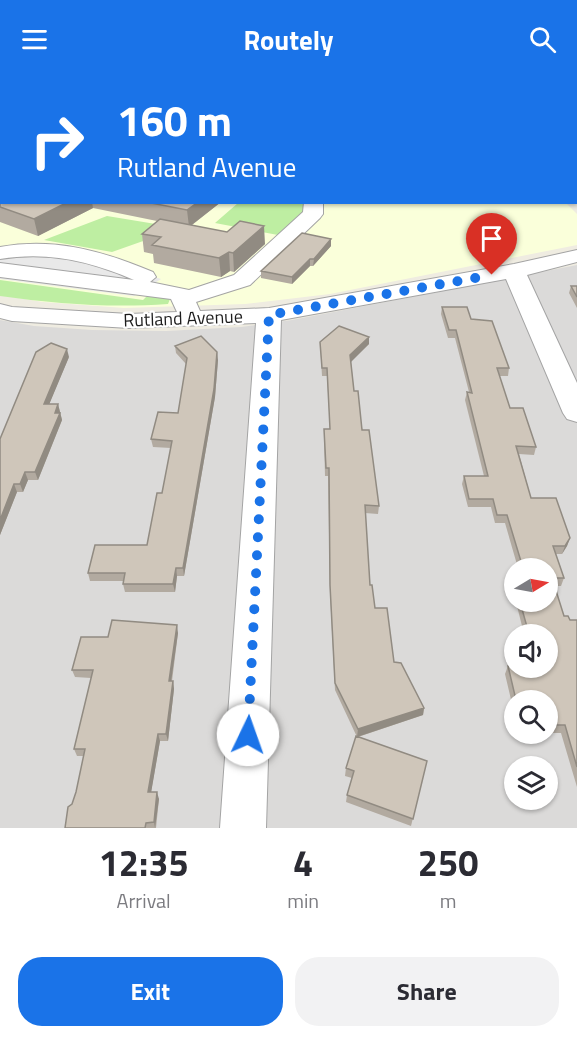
<!DOCTYPE html>
<style>
body{margin:0;font-family:"Titillium Web",sans-serif;background:#f2f2f3;color:#2b2b33;height:100vh;display:flex;flex-direction:column;font-size:22px;white-space:nowrap}
*{box-sizing:border-box;margin:0}
p{font-size:20px;color:#7c7c81}
.icon{flex:none;width:33px;height:33px;fill:none;stroke:currentColor;stroke-width:2;stroke-linecap:round;stroke-linejoin:round}
.map{position:relative;height:750px;overflow:hidden}
.drawer{display:flex;flex-direction:column;background:#fff;flex:1}
.drawer>*{flex:none}
.guide{position:absolute;left:0px;top:0px;width:578px;height:126px;box-shadow:0 2px 4px #0004;background:#1a73e8;color:#fff;overflow:hidden}
.needle{width:39px;rotate:80deg}
.controls{position:absolute;left:504px;top:480px;display:grid;gap:12px}
.controls a{display:grid;place-items:center;width:54px;height:54px;border-radius:50%;background:#fff;box-shadow:0 2px 4px #0004;font-size:30px}
.pin{position:absolute;display:grid;place-items:center;width:51px;height:51px;color:#fff;margin:-62px -26px;border-radius:50% 50% 50% 0;rotate:-45deg;box-shadow:0 0 6px #0007}
.pin .icon{rotate:45deg}
.me{position:absolute;width:66px;margin:-33px;rotate:3deg;stroke-linejoin:round;filter:drop-shadow(0 0 4px #0008)}
.turn{display:flex;align-items:center;gap:21px;height:126px;padding:0 18px;font-size:27px}
.turn .icon{width:78px;height:78px;stroke-width:2.5}
.turn b{display:block;font-size:42px;line-height:51px}
.eta{display:flex;justify-content:space-evenly;align-items:center;height:102px;text-align:center}
.eta b{font-size:36px;font-weight:700;line-height:42px}
.cta{display:flex;gap:12px;margin-top:auto;padding:12px 18px}
.cta a{flex:1;height:69px;border-radius:24px;background:#1a73e8;color:#fff;font-size:24px;font-weight:700;line-height:69px;text-align:center}
.cta a+a{background:#f2f2f3;color:#2b2b33}
header{display:flex;justify-content:space-between;align-items:center;height:78px;padding:0 18px;background:#1a73e8;color:#fff;font-size:27px;font-weight:700}
.map>svg:first-child{display:block}
.residential{fill:#dbdad9;fill-rule:evenodd}
.education{fill:#faffda}
.grass{fill:#beeea2}
.parking{fill:#e9e9e9}
.lines{fill:none;stroke-linecap:round;stroke-linejoin:round}
.minor-casing{stroke:#a4a4a4;stroke-width:2}
.minor{fill:#fff;fill-rule:evenodd}
.wall{fill:#b2aaa0}
.shaded-wall{fill:#918b82}
.building{fill:#cfc6ba;stroke:#918b82;stroke-width:1.5}
.route{stroke:#1a73e8;stroke-width:10;stroke-dasharray:0 18}
.labels{text-anchor:middle;dominant-baseline:central;stroke-width:4.5;stroke-linejoin:round;paint-order:stroke}
.far-street-label{font-size:18px;fill:#1d1d1d;stroke:#fff}
</style>
<header><svg class="icon" aria-label="menu" viewBox="0 0 24 24"><path d="M4 6h16M4 12h16M4 18h16"/></svg>Routely<svg class="icon" aria-label="search" viewBox="0 0 24 24"><circle cx="10" cy="10" r="6"/><path d="M15 15l6 6"/></svg></header>
<div class="map">
<svg width="577" height="750" viewBox="0 0 577 750">
<rect width="100%" height="100%" fill="#efece1"/>
<path class="residential" d="M 577,187 L 577,750 L 0,750 L 0,242 L 34,248 L 92,252 L 166,253 L 241,249 L 292,242 ZM 514,490 L 548,490 L 548,524 L 514,524 ZM 514,556 L 548,556 L 548,590 L 514,590 ZM 514,622 L 548,622 L 548,656 L 514,656 ZM 514,688 L 548,688 L 548,722 L 514,722 Z"/>
<path class="education" d="M 0,71 L 2,124 L 565,124 L 577,136 L 577,167 L 330,216 L 245,226 L 124,230 L 43,224 L 0,217 Z"/>
<path class="grass" d="M 238,125 L 308,125 L 304,134 L 278,157 L 215,145 Z
M 107,138 L 180,150 L 112,174 L 44,162 Z
M 0,202 L 143,222 L 150,215 L 164,216 L 170,221 L 168,226 C 112,230 56,226 0,218 Z"/>
<path class="parking" d="M 56,169 L 161,201 L 134,218 L 0,201 L 0,171 Z"/>
<g class="lines">
<g class="minor-casing">
<path id="minor" d="M 0,11 L 2,11 L 2,19 L 0,19 Z
M 576,44 L 577,45 L 577,55 L 576,54 Z
M 0,61 L 2,61 L 2,71 L 0,71 Z
M 304,124 L 323,124 L 323,136 L 320,140 L 250,207 L 196,224 L 200,233 L 269,230 L 514,186 L 577,172 L 577,184 L 527,197 L 577,305 L 577,344 L 567,341 L 563,335 L 506,201 L 281,242 L 266,750 L 220,750 L 256,245 L 129,250 L 12,243 L 0,240 L 0,226 L 12,229 L 129,236 L 177,234 L 171,221 L 0,199 L 0,185 L 134,202 C 90,183 48,173 0,181 L 0,169 C 54,159 103,173 153,194 L 156,199 L 150,204 L 189,212 L 234,197 L 303,134 Z"/>
</g>
<use href="#minor" class="minor"/>
</g>
<path class="wall" d="M 0,0 L 409,0 L 406,2 L 2,2 L 2,4 L 0,4 Z
M 410,0 L 577,0 L 577,33 L 576,33 L 576,2 L 418,2 Z
M 0,99 L 2,124 L 221,124 L 192,147 L 265,166 L 234,194 L 230,193 L 221,199 L 154,185 L 153,176 L 144,174 L 142,156 L 157,143 L 93,130 L 38,158 L 0,144 Z
M 331,161 L 331,168 L 313,188 L 310,188 L 292,206 L 261,200 L 261,193 Z
M 571,208 L 577,208 L 577,230 L 569,215 Z
M 442,229 L 471,241 L 509,290 L 508,298 L 499,298 L 510,330 L 536,369 L 534,377 L 519,376 L 531,420 L 570,460 L 567,468 L 562,476 L 556,476 L 564,500 L 561,508 L 554,508 L 564,538 L 570,542 L 577,542 L 577,709 L 561,655 L 552,655 L 548,636 L 548,622 L 514,622 L 514,630 L 513,630 L 505,596 L 508,588 L 548,590 L 548,556 L 524,556 L 516,524 L 548,524 L 548,490 L 518,490 L 505,445 L 495,445 L 491,429 L 468,429 L 462,406 L 464,398 L 484,398 L 465,322 L 467,314 L 469,314 L 455,260 L 448,260 L 441,236 Z
M 369,259 L 369,266 L 351,283 L 354,313 L 379,428 L 378,436 L 365,435 L 370,507 L 375,530 L 394,584 L 424,630 L 423,637 L 358,659 L 427,683 L 411,748 L 346,724 L 347,717 L 352,700 L 345,698 L 346,690 L 357,659 L 335,612 L 330,515 L 328,398 L 325,398 L 324,359 L 324,351 L 330,351 L 327,298 L 322,298 L 320,264 Z
M 175,268 L 218,282 L 215,319 L 184,498 L 177,498 L 175,514 L 125,514 L 123,506 L 123,503 L 90,503 L 88,495 L 147,467 L 162,415 L 171,370 L 153,369 L 151,361 L 178,335 L 186,286 L 176,275 Z
M 69,279 L 49,326 L 58,326 L 62,342 L 38,402 L 28,402 L 23,414 L 17,414 L 0,457 L 0,361 Z
M 178,555 L 172,603 L 173,603 L 174,611 L 168,663 L 160,663 L 151,714 L 159,721 L 156,750 L 65,750 L 72,726 L 76,714 L 84,678 L 77,678 L 74,671 L 91,600 L 75,599 L 72,592 L 108,559 Z"/>
<path class="shaded-wall" d="M 400,0 L 409,0 L 406,2 L 397,2 Z
M 68,124 L 92,124 L 93,130 L 38,158 L 34,141 Z
M 198,124 L 221,124 L 189,149 L 187,132 Z
M 264,148 L 265,166 L 234,194 L 233,175 Z
M 331,161 L 331,168 L 313,188 L 314,181 Z
M 229,174 L 230,193 L 221,199 L 219,180 Z
M 310,181 L 310,188 L 292,206 L 292,199 Z
M 369,259 L 369,266 L 350,285 L 350,277 Z
M 67,271 L 69,279 L 46,334 L 44,326 Z
M 217,274 L 218,282 L 215,319 L 184,498 L 183,490 Z
M 58,326 L 62,342 L 38,402 L 35,394 Z
M 25,394 L 28,402 L 23,414 L 20,406 Z
M 14,406 L 17,414 L 0,457 L 0,442 Z
M 570,460 L 567,468 L 562,476 L 565,468 Z
M 176,490 L 177,498 L 175,514 L 173,506 Z
M 177,547 L 178,555 L 170,611 L 169,603 Z
M 173,603 L 174,611 L 168,663 L 166,656 Z
M 424,630 L 423,637 L 357,659 L 358,651 Z
M 158,656 L 160,663 L 150,721 L 148,714 Z
M 157,714 L 159,721 L 155,750 L 154,744 Z"/>
<path class="building" d="M 25,0 L 400,0 L 397,2 L 25,2 Z
M 437,0 L 577,0 L 577,27 L 576,27 L 576,2 L 445,2 Z
M 576,70 L 577,71 L 577,97 L 576,96 Z
M 0,99 L 2,99 L 2,124 L 68,124 L 34,141 L 0,129 Z
M 146,124 L 198,124 L 187,132 Z
M 160,141 L 227,154 L 240,143 L 264,148 L 233,175 L 229,174 L 219,180 L 152,167 L 161,159 L 142,156 Z
M 302,155 L 331,161 L 314,181 L 310,181 L 292,199 L 261,193 Z
M 571,208 L 577,208 L 577,219 Z
M 442,229 L 467,229 L 471,241 L 492,243 L 509,290 L 497,290 L 510,330 L 523,330 L 536,369 L 516,368 L 531,420 L 556,420 L 570,460 L 565,468 L 553,468 L 564,500 L 552,500 L 564,538 L 568,538 L 570,542 L 577,542 L 577,689 L 565,647 L 556,647 L 549,622 L 516,622 L 508,588 L 514,588 L 514,590 L 548,590 L 548,556 L 529,556 L 520,524 L 548,524 L 548,490 L 523,490 L 507,437 L 497,437 L 493,421 L 469,421 L 464,398 L 488,398 L 467,314 L 472,315 L 456,252 L 449,252 Z
M 339,248 L 369,259 L 350,277 L 354,313 L 358,313 L 362,352 L 369,352 L 379,428 L 365,427 L 370,507 L 372,507 L 375,530 L 387,530 L 394,584 L 401,585 L 424,630 L 358,651 L 335,605 L 330,507 L 329,390 L 326,390 L 324,351 L 330,351 L 327,290 L 322,290 L 320,264 Z
M 201,258 L 217,274 L 214,311 L 183,490 L 176,490 L 173,506 L 123,506 L 125,495 L 88,495 L 95,467 L 147,467 L 157,415 L 162,415 L 172,363 L 151,361 L 158,334 L 178,335 L 187,280 L 175,268 Z
M 51,265 L 67,271 L 44,326 L 58,326 L 55,335 L 60,335 L 35,394 L 25,394 L 20,406 L 14,406 L 0,442 L 0,361 L 36,274 Z
M 112,542 L 177,547 L 169,603 L 173,603 L 166,656 L 158,656 L 148,714 L 157,714 L 154,744 L 146,745 L 145,750 L 65,750 L 68,729 L 72,726 L 76,714 L 85,671 L 74,671 L 93,592 L 72,592 L 81,559 L 108,559 Z
M 356,658 L 427,683 L 413,741 L 347,717 L 354,693 L 346,690 Z"/>
<g class="lines">
<path class="route" d="M 248,657 L 269,237 L 492,197"/>
</g>
<g class="labels">
<g class="far-street-label">
<text transform="translate(183 240) rotate(-2)">Rutland Avenue</text>
</g>
</g>
</svg>
<div class="controls">
<a><svg class="needle" viewBox="-14 -14 28 28"><path d="M0-13l5 13h-10z" fill="#e53935"/><path d="M0 13l5-13h-10z" fill="#7c7c81"/></svg></a>
<a><svg class="icon" aria-label="sound" viewBox="0 0 24 24"><path d="M4 9h4l5-4v14l-5-4H4zM17 9q2 3 0 6"/></svg></a>
<a><svg class="icon" aria-label="search" viewBox="0 0 24 24"><circle cx="10" cy="10" r="6"/><path d="M15 15l6 6"/></svg></a>
<a><svg class="icon" aria-label="layers" viewBox="0 0 24 24"><path d="M12 4l9 5-9 5-9-5zM3 14l9 5 9-5"/></svg></a>
</div>
<div class="pin" style="left:492px;top:197px;background:#d93025"><svg class="icon" aria-label="arrive" viewBox="0 0 24 24"><path d="M6 21V4h12l-3 4 3 4H6"/></svg></div>
<svg class="me" style="left:248px;top:657px" viewBox="-20 -20 40 40"><circle r="19" fill="#fff"/><path d="M0-13L10 11 0 6-10 11z" fill="#1a73e8"/></svg>
<div class="guide">
<div class="turn"><svg class="icon" aria-label="right" viewBox="0 0 24 24"><path d="M7 20v-9h11M14 6l5 5-5 5"/></svg><div><b>160 m</b>Rutland Avenue</div></div>
</div>
</div>
<section class="drawer">
<div class="eta">
<div><b>12:35</b><p>Arrival</p></div>
<div><b>4</b><p>min</p></div>
<div><b>250</b><p>m</p></div>
</div>
<div class="cta"><a>Exit</a><a>Share</a></div>
</section>
